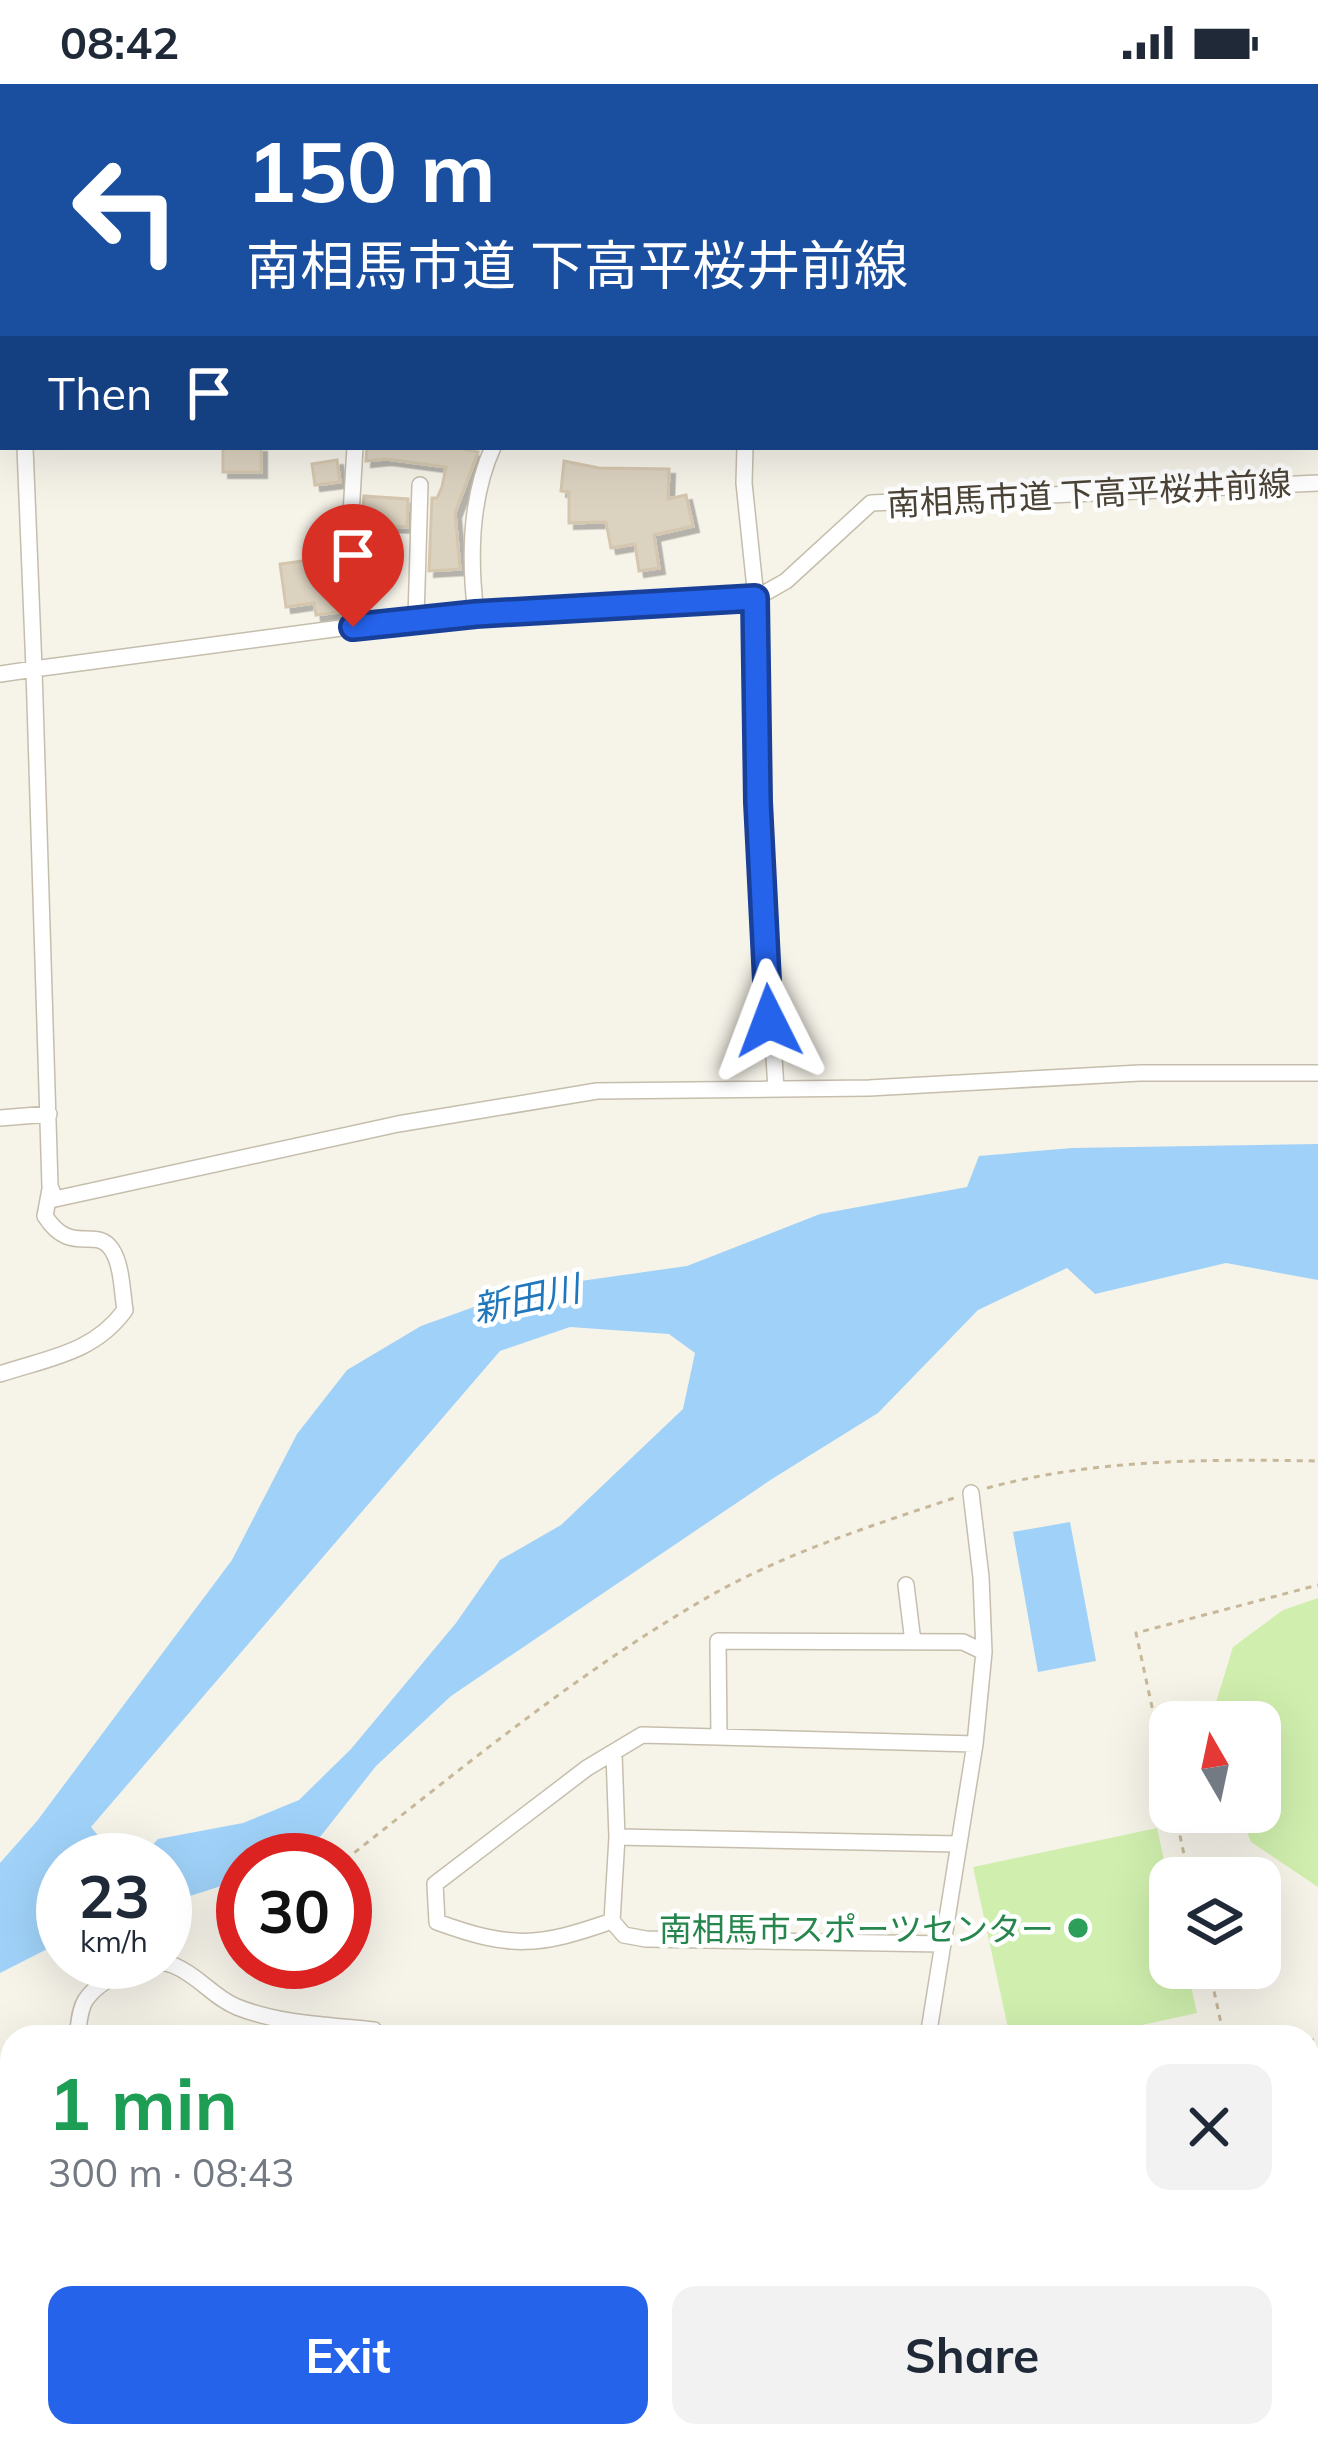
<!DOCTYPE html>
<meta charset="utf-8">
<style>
body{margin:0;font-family:Mulish,"Noto Sans JP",sans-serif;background:#f2f2f3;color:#1f2937;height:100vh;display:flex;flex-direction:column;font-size:45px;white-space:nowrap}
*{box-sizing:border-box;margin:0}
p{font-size:39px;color:#747a83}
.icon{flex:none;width:66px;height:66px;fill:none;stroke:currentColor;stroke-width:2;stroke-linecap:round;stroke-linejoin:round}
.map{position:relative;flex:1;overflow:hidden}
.drawer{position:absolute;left:0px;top:1941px;width:1320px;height:423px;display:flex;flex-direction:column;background:#fff;border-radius:36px 36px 0 0;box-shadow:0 12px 48px #0002}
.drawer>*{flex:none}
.hud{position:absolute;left:0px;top:0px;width:1320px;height:366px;box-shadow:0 12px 48px #0002;background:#1a4fa0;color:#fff;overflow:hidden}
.needle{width:78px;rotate:351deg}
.controls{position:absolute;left:1149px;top:1617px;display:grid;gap:24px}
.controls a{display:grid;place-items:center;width:132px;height:132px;border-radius:24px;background:#fff;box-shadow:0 12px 48px #0002;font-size:60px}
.speed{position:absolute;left:36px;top:1749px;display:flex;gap:24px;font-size:60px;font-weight:700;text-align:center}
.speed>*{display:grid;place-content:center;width:156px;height:156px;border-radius:50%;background:#fff;box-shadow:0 12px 48px #0002;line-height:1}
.speed small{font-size:30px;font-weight:400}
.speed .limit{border:18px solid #d22;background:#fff;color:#111}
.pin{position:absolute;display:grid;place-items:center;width:102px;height:102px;color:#fff;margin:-123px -51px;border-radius:50% 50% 50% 0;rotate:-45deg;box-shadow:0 0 12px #0007}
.pin .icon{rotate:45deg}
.me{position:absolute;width:132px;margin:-66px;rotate:357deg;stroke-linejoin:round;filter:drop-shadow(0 0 9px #0008)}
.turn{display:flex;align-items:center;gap:42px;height:252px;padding:0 48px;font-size:54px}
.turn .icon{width:156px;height:156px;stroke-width:2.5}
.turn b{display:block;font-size:84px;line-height:102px}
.then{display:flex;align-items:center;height:114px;padding:0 48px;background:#0003;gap:24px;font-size:45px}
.round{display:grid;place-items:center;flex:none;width:126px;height:126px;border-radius:24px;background:#f2f2f3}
.overview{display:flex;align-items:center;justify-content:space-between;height:204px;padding:0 48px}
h1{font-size:72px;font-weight:700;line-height:90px;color:#1e9e55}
.primary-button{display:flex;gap:24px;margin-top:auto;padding:24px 48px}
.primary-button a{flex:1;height:138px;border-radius:24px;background:#2563eb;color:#fff;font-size:48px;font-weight:700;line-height:138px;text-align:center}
.primary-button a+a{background:#f2f2f3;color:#1f2937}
.status{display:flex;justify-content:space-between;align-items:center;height:84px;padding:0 60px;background:#fff;direction:ltr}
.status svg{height:33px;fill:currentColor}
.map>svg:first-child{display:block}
.green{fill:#d0efae}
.parking{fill:#e7e5e1}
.water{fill:#a0d2f9}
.building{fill:#dcd2c0;stroke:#d5c7af;stroke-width:3;filter:url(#shadow)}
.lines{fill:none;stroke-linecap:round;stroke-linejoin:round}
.minor-casing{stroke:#c6bead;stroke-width:18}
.primary-casing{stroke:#f2c85c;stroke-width:27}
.path{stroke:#c7b89a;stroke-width:3;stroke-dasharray:6 6;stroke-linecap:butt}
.minor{stroke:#fff;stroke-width:15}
.primary{stroke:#ffe499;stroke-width:24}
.route-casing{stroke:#184099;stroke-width:30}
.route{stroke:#2563eb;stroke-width:21}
.leisure-dot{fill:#2e9e5b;stroke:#fff;stroke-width:4.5}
.labels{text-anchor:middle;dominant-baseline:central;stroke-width:9;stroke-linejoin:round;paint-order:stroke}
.street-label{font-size:33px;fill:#4b4336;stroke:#fff}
.leisure-label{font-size:33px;fill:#27864d;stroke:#fff;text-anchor:end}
.water-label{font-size:36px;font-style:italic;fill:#2077bc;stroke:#fff}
</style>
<div class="status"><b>08:42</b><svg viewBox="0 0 49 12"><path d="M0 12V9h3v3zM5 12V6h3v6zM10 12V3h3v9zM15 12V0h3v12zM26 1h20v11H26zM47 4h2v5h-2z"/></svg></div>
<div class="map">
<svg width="1318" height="2362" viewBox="0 0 1318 2362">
<defs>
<filter id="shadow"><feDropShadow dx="5.5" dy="5.5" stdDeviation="0" flood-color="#0004"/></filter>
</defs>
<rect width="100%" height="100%" fill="#f6f3e9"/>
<path class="green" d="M 1318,1514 L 1318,1803 L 1251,1758 L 1239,1728 L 1260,1728 L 1260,1638 L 1210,1638 L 1233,1563 L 1283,1526 Z
M 1157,1744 L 1170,1804 L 1170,1884 L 1187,1884 L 1197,1929 L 1087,1953 L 1010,1953 L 973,1783 Z"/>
<path class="parking" d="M 112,2352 L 259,2352 L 258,2362 L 125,2362 L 107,2355 Z"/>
<path class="water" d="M 1318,1060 L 1318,1196 L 1226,1179 L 1095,1210 L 1067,1184 L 978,1226 L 878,1329 L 772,1395 L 451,1612 L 376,1682 L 309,1767 L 289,1776 L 243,1776 L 243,1795 L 165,1820 L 165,1776 L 126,1776 L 140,1775 L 158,1755 L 243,1739 L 299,1716 L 351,1665 L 456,1539 L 500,1476 L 561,1441 L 683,1325 L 695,1269 L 669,1250 L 570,1243 L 500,1267 L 91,1743 L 118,1776 L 63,1776 L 63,1857 L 0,1889 L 0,1779 L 37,1737 L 232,1476 L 297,1350 L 347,1286 L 421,1242 L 524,1205 L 687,1182 L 820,1130 L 967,1103 L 979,1072 L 1072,1064 Z
M 1070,1438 L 1096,1577 L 1038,1588 L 1013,1448 Z"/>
<path class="building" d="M 223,363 L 261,363 L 261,388 L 223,388 Z
M 367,363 L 454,363 L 478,368 L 455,429 L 460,485 L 429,487 L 432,414 L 437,414 L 442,403 L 446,383 L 386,375 L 366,377 Z
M 337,376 L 340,398 L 315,401 L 312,380 Z
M 564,377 L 599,384 L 669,385 L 668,415 L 686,411 L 693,442 L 654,451 L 659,484 L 639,487 L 635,460 L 611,464 L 606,438 L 569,439 L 569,408 L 561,407 Z
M 364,412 L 408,415 L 407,443 L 362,441 Z
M 333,473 L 340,528 L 316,531 L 314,519 L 286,523 L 280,480 Z"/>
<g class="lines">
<g class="minor-casing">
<path id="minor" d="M 15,0 L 16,3
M 835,3 L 835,0
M 745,363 L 744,399 L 756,514 L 757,718 L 776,1004
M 1318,399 L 871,419 L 786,497 L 756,514 L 416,534 L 34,585 L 50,1102 L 55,1115 L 398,1040 L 597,1007 L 869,1004 L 1140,989 L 1318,989
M 476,530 C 469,474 470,414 493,363
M 416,534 L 420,401
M 353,543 L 349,464 L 355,363
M 0,590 L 34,585 L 25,363
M 0,1034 L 49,1030
M 0,1290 C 48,1274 94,1269 125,1226 C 122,1208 122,1181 112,1166 C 96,1141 71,1173 45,1132 L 50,1105
M 906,1501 L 913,1558
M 719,1653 L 718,1557 L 963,1558 L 984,1568
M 614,1670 L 617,1753 L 612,1837 L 624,1851 L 646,1855 L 943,1860
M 617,1753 L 958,1760
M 612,1837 C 538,1863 511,1865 437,1838 L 435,1800 L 587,1684 L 642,1651 L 975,1660
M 77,1953 C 79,1941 79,1927 85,1917 C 99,1894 150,1870 175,1882 C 199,1892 214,1914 237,1923 C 279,1940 329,1941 374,1946
M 928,1953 L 975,1660 L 984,1568 L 981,1493 L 971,1409
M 0,2094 L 12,2094
M 1308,2098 L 1318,2093
M 1308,2323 L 1318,2322
M 81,2362 L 98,2352
M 827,2362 L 829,2352"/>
</g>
<g class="primary-casing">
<path id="primary" d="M 0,2340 L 12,2344
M 35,2352 L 64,2362"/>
</g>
<path class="path" d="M 987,1404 C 1096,1375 1206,1375 1318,1377
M 1170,1706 L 1136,1549 L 1318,1501
M 1175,1728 L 1189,1794
M 345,1776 C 462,1684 578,1588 708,1513 C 785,1469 871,1442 954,1414
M 1209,1884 L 1224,1953
M 1308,1957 L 1318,1955"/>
<use href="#minor" class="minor"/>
<use href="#primary" class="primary"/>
</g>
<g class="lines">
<g class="route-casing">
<path id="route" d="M 353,543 L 476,530 L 755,514 L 758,718 L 769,937"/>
</g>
<use href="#route" class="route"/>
</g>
<circle class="leisure-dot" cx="1078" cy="1844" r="12"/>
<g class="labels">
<g class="street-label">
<text transform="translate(1089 409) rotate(-3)">南相馬市道 下高平桜井前線</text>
</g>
<g class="leisure-label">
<text x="1054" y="1844">南相馬市スポーツセンター</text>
</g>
<g class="water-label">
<text transform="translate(526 1214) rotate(-12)">新田川</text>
</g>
</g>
</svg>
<div class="controls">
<a><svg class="needle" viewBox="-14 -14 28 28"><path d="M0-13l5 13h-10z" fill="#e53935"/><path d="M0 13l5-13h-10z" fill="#747a83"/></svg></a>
<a><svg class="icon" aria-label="layers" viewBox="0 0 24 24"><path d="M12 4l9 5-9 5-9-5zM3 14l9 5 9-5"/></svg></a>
</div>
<div class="speed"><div>23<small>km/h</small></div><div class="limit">30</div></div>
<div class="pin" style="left:353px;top:543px;background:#d93025"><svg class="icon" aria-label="arrive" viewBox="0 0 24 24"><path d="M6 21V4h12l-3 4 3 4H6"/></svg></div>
<svg class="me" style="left:769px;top:937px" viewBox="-20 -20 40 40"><path d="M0-17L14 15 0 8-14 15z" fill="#2563eb" stroke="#fff" stroke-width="4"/></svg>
<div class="hud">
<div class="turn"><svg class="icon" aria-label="left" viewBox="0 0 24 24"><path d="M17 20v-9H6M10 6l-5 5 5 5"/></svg><div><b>150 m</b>南相馬市道 下高平桜井前線</div></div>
<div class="then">Then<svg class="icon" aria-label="arrive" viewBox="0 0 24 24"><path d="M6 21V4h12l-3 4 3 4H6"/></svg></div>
</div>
<section class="drawer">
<div class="overview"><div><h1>1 min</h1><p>300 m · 08:43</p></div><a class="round"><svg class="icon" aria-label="close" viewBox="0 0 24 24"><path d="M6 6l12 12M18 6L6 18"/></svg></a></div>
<div class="primary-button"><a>Exit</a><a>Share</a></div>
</section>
</div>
